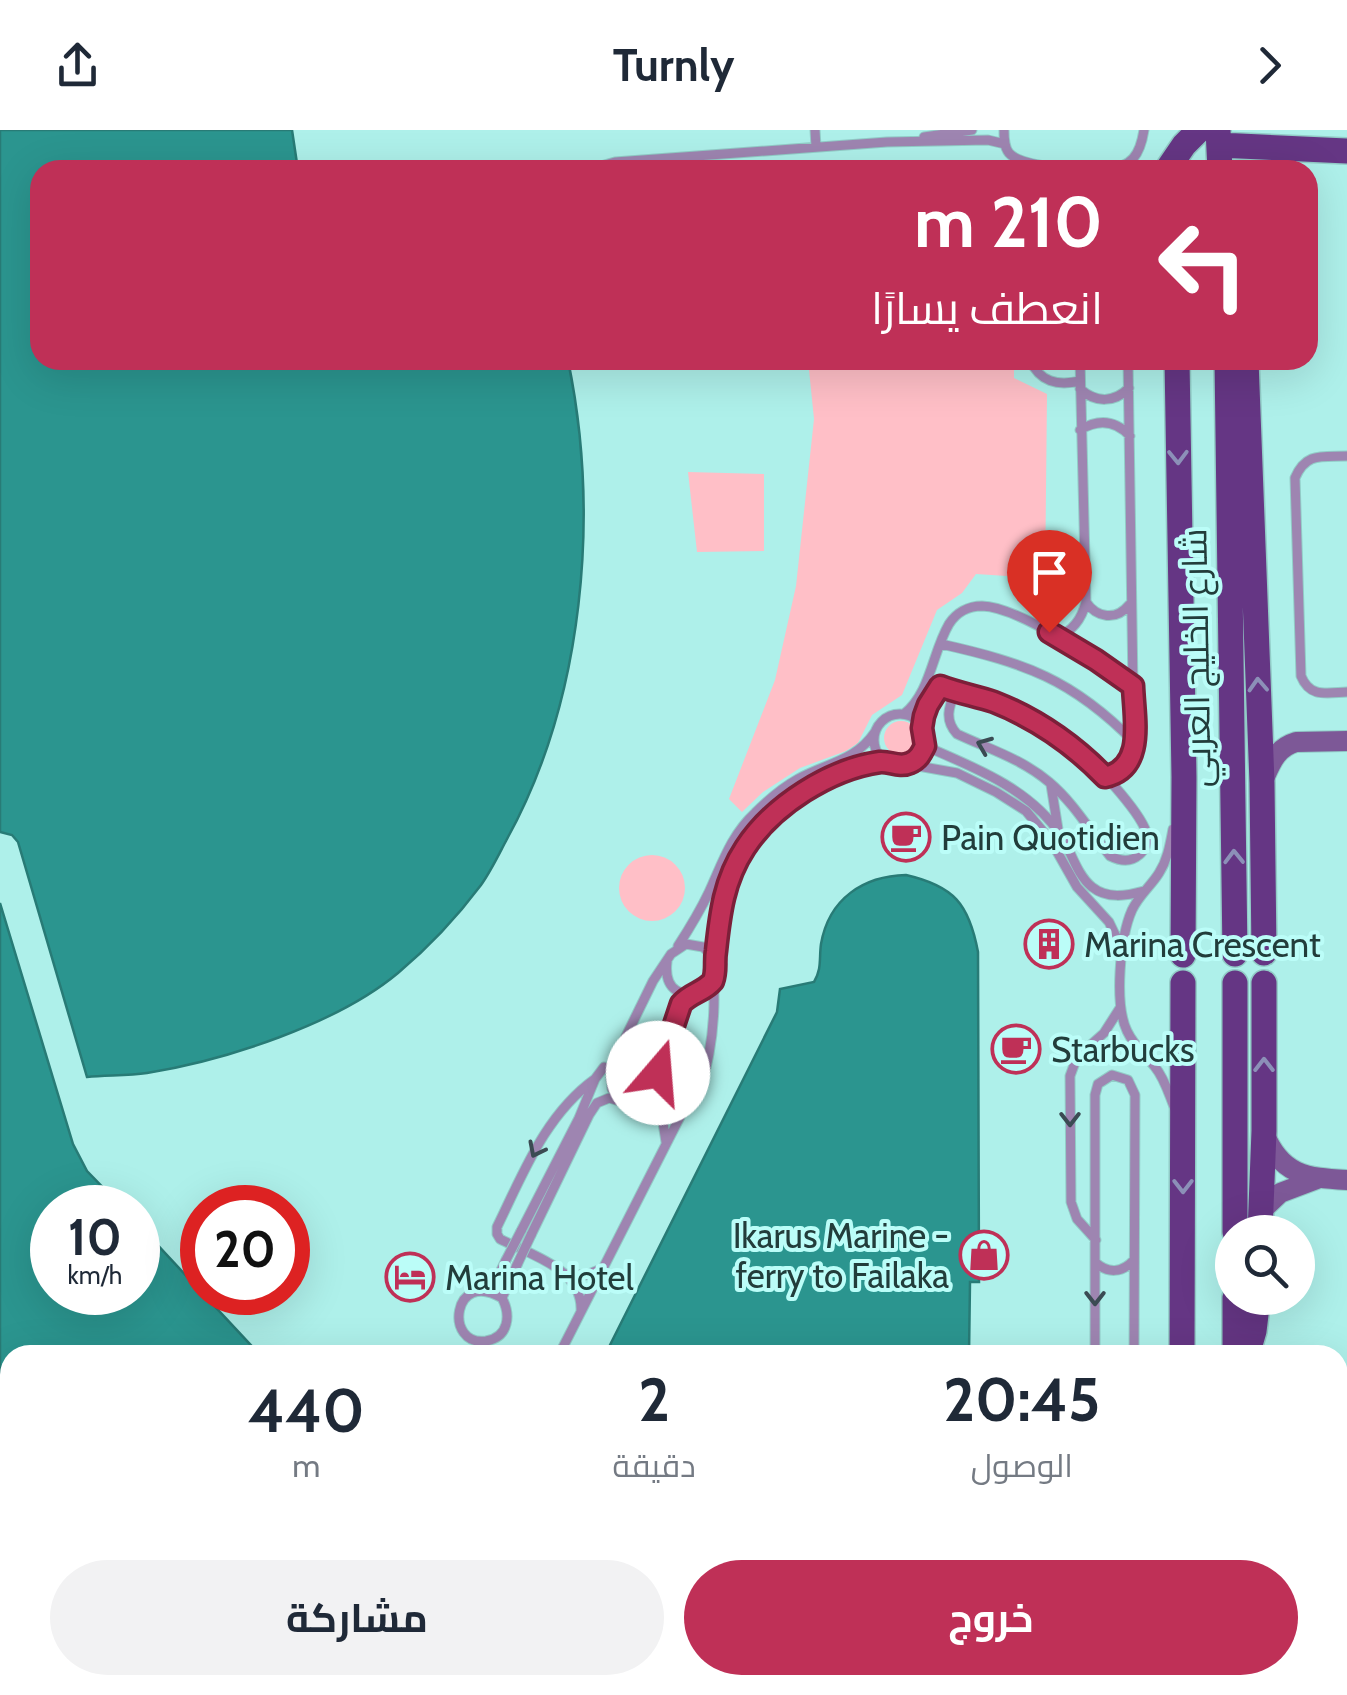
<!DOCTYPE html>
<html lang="ar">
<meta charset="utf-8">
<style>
body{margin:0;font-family:Cabin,Cairo,sans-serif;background:#f2f2f3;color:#1f2937;direction:rtl;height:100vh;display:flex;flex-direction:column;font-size:38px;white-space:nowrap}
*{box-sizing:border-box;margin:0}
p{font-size:32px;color:#747a83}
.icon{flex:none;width:55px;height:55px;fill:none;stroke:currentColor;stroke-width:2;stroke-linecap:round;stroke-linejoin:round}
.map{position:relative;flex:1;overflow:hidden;direction:ltr}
.sheet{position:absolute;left:0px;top:1215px;width:1348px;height:350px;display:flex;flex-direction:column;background:#fff;border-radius:30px 30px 0 0;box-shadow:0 10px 40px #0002;direction:rtl}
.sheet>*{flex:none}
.hud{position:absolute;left:30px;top:30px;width:1288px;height:210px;border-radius:30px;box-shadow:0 10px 40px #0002;direction:rtl;background:#bf3057;color:#fff;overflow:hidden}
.tools{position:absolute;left:1215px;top:1085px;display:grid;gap:20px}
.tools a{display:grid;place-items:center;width:100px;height:100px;border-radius:50%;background:#fff;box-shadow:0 10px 40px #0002;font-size:50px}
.speed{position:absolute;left:30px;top:1055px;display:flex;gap:20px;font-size:50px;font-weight:700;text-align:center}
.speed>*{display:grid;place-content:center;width:130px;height:130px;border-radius:50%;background:#fff;box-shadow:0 10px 40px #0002;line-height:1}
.speed small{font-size:25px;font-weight:400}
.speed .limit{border:15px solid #d22;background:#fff;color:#111}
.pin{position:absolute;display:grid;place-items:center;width:85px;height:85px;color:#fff;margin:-102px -42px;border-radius:50% 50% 50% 0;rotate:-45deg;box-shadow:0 0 10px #0007}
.pin .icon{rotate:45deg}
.me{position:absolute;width:110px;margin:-55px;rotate:18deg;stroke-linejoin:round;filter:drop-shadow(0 0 8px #0008)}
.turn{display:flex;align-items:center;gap:35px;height:210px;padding:0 50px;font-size:45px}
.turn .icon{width:130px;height:130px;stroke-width:2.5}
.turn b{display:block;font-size:70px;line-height:85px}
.eta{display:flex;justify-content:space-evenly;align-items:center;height:170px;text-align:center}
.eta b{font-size:60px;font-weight:700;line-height:70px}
.button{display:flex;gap:20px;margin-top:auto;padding:20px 50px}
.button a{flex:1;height:115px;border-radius:60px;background:#bf3057;color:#fff;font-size:40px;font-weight:700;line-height:115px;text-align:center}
.button a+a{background:#f2f2f3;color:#1f2937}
header{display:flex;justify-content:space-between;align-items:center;height:130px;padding:0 50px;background:#fff;font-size:45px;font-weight:700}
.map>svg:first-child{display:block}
.green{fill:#ffbfc7}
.water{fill:#2b958f;stroke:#287b76;stroke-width:2.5}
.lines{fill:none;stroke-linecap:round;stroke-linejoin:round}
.lane-casing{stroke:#92ccc7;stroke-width:11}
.secondary-casing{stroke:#92ccc7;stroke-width:22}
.primary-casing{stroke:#92ccc7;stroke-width:28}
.lane{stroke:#9e85b1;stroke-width:9}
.secondary{stroke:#7d5897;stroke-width:20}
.primary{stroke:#653684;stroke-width:25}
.lane-bridge-casing{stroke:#92ccc7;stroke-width:11;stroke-linecap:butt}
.lane-bridge{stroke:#9e85b1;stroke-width:9}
.oneway{stroke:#8c90b8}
.oneway2{stroke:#3b4b53}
.route-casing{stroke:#7c1f39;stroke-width:25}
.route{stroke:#bf3057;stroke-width:18}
.labels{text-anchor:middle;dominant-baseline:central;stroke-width:8;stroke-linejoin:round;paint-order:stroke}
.street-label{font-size:35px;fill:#223d3b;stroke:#bbfdf8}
.poi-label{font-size:35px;fill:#223d3b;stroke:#bbfdf8;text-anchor:start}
</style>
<header><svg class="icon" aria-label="forward" viewBox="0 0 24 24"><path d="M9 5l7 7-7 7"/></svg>Turnly<svg class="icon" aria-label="share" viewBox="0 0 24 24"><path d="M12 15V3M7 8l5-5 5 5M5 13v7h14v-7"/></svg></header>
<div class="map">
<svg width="1347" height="1565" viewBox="0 0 1347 1565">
<rect width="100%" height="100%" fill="#aef0ea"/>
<path class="green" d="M 710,31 L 895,34 L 941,40 L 638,40 Z
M 808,230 L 1014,230 L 1014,248 L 1047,264 L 1045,458 L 1023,447 L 976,444 L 962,463 L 937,480 L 902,565 L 872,585 L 858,613 L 846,621 L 800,638 L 763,662 L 742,682 L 729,669 L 775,550 L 796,456 L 814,289 Z
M 688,342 L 764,344 L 764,421 L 697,422 Z
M884 608a17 17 0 1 1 34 0a17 17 0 1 1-34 0Z
M619 758a33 33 0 1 1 66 0a33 33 0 1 1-66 0Z"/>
<path class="water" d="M 0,0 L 292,0 L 298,40 L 40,40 L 40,230 L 568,230 C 600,385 584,569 507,709 C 499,724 491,741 481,755 C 457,787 429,817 398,843 C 337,894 226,930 147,943 C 127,946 107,945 87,947 L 18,712 L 12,705 L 0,702 Z
M 906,745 C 954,756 969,774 978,822 L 979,1152 L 970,1152 L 969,1225 L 605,1225 L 777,882 L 780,859 L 814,852 C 822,839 819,828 821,814 C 829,768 864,746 906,745 Z
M 0,773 L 73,1014 L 87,1041 L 122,1077 L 52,1078 L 52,1162 L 138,1162 L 138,1094 L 260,1225 L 10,1225 L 10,1555 L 462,1555 L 469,1565 L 0,1565 Z
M 507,1555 L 827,1555 L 832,1565 L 525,1565 Z"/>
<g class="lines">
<g class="lane-casing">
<path id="lane" d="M 815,0 L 816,17
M 1004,0 C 1004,8 1004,17 1009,23 C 1021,37 1071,39 1089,40
M 924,7 L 972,0
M 1126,36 L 1137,35 L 1147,40
M 587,40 L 615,32 L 887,12 L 988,10 L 1005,14
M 1106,40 C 1132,37 1140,25 1144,0
M 1030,230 C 1040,252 1057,256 1080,251
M 1080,259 C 1096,273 1114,273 1129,258
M 1080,300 C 1098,289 1115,290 1130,306
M 1347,326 C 1322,327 1306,322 1295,348 L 1301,546 C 1310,568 1326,563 1347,562
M 1086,472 C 1097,488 1116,491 1129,475
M 1057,507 C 1073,501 1082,488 1086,472 L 1080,230
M 941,514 C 1025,533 1072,549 1134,612
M 928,548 C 947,562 970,564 992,572 C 1026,584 1058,603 1085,626 C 1101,640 1143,685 1147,705 C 1148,712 1145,720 1139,725 C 1130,733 1120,731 1110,726 C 1090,701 1074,673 1049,652 C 1022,629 989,619 957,604 C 944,590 949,577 955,561
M 904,584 C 931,562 932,523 949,494 C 956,483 968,476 982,476 C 1020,477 1101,533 1133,556
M874 610a26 26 0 1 1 52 0a26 26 0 1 1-52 0Z
M 922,598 L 928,575 L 940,556
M 925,616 C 973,637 1029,658 1060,704 C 1071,720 1076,744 1092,757 C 1107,769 1126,766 1144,761
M 907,634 L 957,643 L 996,662 L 1026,681 L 1051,711 L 1077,757 L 1109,792 L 1120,815
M 1105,647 L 1124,639 L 1134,622 L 1128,230
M 1051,655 L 1058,699
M 1173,699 C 1170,714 1168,729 1159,743 C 1151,756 1139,765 1132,780 C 1120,807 1114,874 1127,901 C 1134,916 1145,925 1155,937 C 1165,949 1169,965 1175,979
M 678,816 C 689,799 700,781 709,762 C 722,734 731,705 755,683 C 768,670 782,658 798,649 C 826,633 856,631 875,602
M 715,828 C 717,804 718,780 725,757 C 748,686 816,647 885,631
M 621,968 L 612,959 L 610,939 L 653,851 L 671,824 L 686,814 L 703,817 C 749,855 660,892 667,832
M 629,971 C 675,958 658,887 692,865
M 652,983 L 663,993 L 666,1012
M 521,1101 L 579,988 L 595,949 L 604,937 L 610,939
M 531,1105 L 589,985 L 597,973 L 609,968 C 631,973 655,989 678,982 C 710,973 717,879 713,851
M 1096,1110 L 1077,1089 L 1071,1072 L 1070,946 L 1077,927 L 1104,903 L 1120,878
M 1095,1132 C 1108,1144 1122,1143 1134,1130
M 568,1144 L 586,1145 L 601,1139
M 491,1161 L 506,1130
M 502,1168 C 452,1138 444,1217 486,1211 C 509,1207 511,1185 502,1168 L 517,1135
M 581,1181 C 583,1139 531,1125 500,1109 L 497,1104 L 497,1097 C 523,1044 545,985 595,949
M 559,1225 L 684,979
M 1095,1225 L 1095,965 L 1098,954 L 1112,945 L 1128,950 L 1135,965 L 1134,1225
M 1338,1283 L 1347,1282
M 1338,1431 L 1347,1431
M 1083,1555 L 1096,1565
M 929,1558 L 934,1565
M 1114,1565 L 1127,1555"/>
</g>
<g class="secondary-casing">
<path id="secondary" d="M 1263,651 C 1271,633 1276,618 1296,612 L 1347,611
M 1264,1003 C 1281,1045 1306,1048 1347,1050
M 1261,1081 L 1280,1063 L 1317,1049
M 1338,1530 L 1347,1529
M 1179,1565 L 1347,1556"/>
</g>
<g class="primary-casing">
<path id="primary" d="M 1218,0 L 1220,40
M 1219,15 L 1347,21
M 1169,37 L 1184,15 L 1199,0
M 1177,230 L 1184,647 L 1183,825
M 1227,230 L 1235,824
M 1246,230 L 1262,653 L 1264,823
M 1235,853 L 1235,1102
M 1260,1102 L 1264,1001 L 1264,853
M 1235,1168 L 1235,1225
M 1182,1225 L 1183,853
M 1247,1225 L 1254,1201 L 1258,1168
M 1179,1565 L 1179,1555
M 1227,1565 L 1228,1555
M 1281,1565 L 1285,1560"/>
</g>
<use href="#lane" class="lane"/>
<use href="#secondary" class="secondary"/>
<use href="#primary" class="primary"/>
<g class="lane-bridge-casing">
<path id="lane-bridge" d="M 506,1130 L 521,1101
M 517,1135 L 531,1105"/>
</g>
<use href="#lane-bridge" class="lane-bridge"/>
</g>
<defs><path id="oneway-chevron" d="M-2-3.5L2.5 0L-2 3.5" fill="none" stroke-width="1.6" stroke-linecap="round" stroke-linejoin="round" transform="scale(2.5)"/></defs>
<g class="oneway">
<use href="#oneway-chevron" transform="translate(1178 327) rotate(89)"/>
<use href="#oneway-chevron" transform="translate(1258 555) rotate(-93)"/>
<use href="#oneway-chevron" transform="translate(1234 727) rotate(-91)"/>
<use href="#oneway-chevron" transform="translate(1264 935) rotate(-90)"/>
<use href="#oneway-chevron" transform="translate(1183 1056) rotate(90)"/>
</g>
<g class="oneway2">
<use href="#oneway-chevron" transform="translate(984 615) rotate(-158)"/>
<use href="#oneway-chevron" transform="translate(1070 989) rotate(90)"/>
<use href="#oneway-chevron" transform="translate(536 1020) rotate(117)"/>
<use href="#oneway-chevron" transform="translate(1095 1168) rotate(90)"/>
</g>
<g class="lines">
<g class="route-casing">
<path id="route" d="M 658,943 L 681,874 C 690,863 704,862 713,851 C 717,840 714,832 716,821 C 720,783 724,750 745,718 C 773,675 830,639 880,632 C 890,631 899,638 910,633 C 918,630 921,624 925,616 L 922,598 L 924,586 L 928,575 L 940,556 C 958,563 976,566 994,572 C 1037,589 1073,614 1105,647 C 1146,638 1134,588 1133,556 L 1096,530 L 1049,502"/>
</g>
<use href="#route" class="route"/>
</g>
<defs>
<g id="cafe-ring" transform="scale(2.5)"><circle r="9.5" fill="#bbfdf8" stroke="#bf3057" stroke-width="1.5"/><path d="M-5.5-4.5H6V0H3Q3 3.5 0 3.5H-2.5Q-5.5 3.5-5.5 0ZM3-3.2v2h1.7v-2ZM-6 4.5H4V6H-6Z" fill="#bf3057"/></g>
<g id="building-ring" transform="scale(2.5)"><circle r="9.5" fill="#bbfdf8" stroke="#bf3057" stroke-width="1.5"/><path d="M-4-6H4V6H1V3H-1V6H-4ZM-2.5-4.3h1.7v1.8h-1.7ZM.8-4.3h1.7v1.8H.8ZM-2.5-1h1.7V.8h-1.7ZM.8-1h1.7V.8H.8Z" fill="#bf3057"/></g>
<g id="shop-ring" transform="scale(2.5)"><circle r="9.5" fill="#bbfdf8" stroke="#bf3057" stroke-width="1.5"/><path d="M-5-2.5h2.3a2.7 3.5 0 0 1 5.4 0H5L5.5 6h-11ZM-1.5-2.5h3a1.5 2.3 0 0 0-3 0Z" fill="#bf3057"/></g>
<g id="hotel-ring" transform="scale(2.5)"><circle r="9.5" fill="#bbfdf8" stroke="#bf3057" stroke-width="1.5"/><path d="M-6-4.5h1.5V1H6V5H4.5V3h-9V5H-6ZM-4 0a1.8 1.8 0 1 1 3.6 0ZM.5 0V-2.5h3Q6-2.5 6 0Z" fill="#bf3057"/></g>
</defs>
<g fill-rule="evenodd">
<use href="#cafe-ring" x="906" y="707"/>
<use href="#building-ring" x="1049" y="814"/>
<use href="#cafe-ring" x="1016" y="919"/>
<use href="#shop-ring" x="984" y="1125"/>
<use href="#hotel-ring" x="410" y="1147"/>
</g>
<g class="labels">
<g class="street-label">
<text transform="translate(1196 528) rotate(-91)">شارع الخليج العربي</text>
</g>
<g class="poi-label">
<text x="941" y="707">Pain Quotidien</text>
<text x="1084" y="814">Marina Crescent</text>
<text x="1051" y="919">Starbucks</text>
<text x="949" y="1105" text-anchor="end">Ikarus Marine -<tspan x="949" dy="40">ferry to Failaka</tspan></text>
<text x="445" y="1147">Marina Hotel</text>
</g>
</g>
</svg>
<div class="tools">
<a><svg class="icon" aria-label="search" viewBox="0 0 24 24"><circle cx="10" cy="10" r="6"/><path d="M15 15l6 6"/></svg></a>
</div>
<div class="speed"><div>10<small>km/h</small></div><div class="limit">20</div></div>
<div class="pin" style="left:1049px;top:502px;background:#d93025"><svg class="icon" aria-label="arrive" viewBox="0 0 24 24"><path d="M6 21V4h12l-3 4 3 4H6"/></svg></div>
<svg class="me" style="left:658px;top:943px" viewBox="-20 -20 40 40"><circle r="19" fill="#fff"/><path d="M0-13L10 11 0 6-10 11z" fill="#bf3057"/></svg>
<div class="hud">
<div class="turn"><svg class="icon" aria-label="left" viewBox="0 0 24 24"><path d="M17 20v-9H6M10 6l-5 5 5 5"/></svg><div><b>210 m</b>انعطف يسارًا</div></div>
</div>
<section class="sheet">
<div class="eta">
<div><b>20:45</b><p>الوصول</p></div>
<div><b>2</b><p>دقيقة</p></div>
<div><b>440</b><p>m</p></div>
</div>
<div class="button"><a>خروج</a><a>مشاركة</a></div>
</section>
</div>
